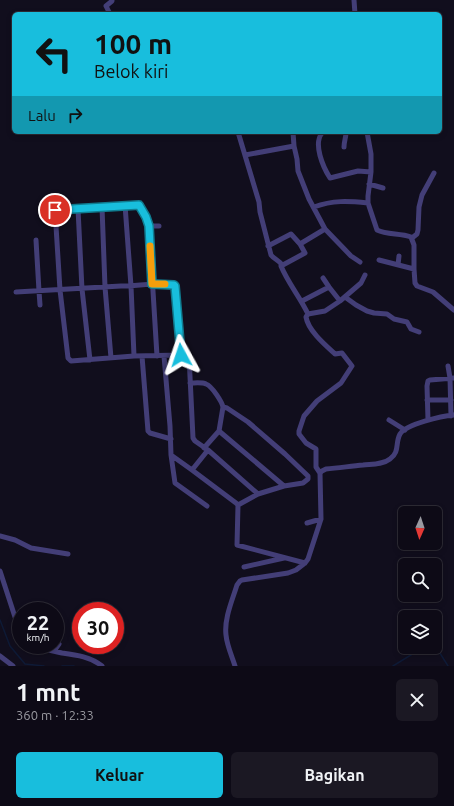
<!DOCTYPE html>
<html lang="id">
<meta charset="utf-8">
<style>
body{margin:0;font-family:Ubuntu,sans-serif;background:#1b1823;color:#f1f3f6;height:100vh;display:flex;flex-direction:column;font-size:15px;white-space:nowrap}
*{box-sizing:border-box;margin:0}
p{font-size:13px;color:#9a9aa1}
.icon{flex:none;width:22px;height:22px;fill:none;stroke:currentColor;stroke-width:2;stroke-linecap:round;stroke-linejoin:round}
.map{position:relative;height:666px;overflow:hidden}
.details{display:flex;flex-direction:column;background:#0d0a16;flex:1}
.details>*{flex:none}
.guide{position:absolute;left:12px;top:12px;width:430px;height:122px;border-radius:6px;box-shadow:0 2px 6px #0003,0 0 0 1px #2d2b35;background:#18bedd;color:#111;overflow:hidden}
.needle{width:26px;rotate:183deg}
.controls{position:absolute;left:398px;top:506px;display:grid;gap:8px}
.controls a{display:grid;place-items:center;width:44px;height:44px;border-radius:6px;background:#0d0a16;box-shadow:0 2px 6px #0003,0 0 0 1px #2d2b35;font-size:20px}
.speed{position:absolute;left:12px;top:602px;display:flex;gap:8px;font-size:20px;font-weight:700;text-align:center}
.speed>*{display:grid;place-content:center;width:52px;height:52px;border-radius:50%;background:#0d0a16;box-shadow:0 2px 6px #0003,0 0 0 1px #2d2b35;line-height:1}
.speed small{font-size:10px;font-weight:400}
.speed .limit{border:6px solid #d22;background:#fff;color:#111}
.pin{position:absolute;display:grid;place-items:center;width:34px;height:34px;color:#fff;margin:-17px;border:2px solid #fff;border-radius:50%;box-shadow:0 1px 4px #0007}
.me{position:absolute;width:44px;margin:-22px;rotate:355deg;stroke-linejoin:round;filter:drop-shadow(0 0 3px #0008)}
.turn{display:flex;align-items:center;gap:14px;height:84px;padding:0 16px;font-size:18px}
.turn .icon{width:52px;height:52px;stroke-width:2.5}
.turn b{display:block;font-size:28px;line-height:34px}
.then{display:flex;align-items:center;height:38px;padding:0 16px;background:#0003;gap:8px;font-size:15px}
.round{display:grid;place-items:center;flex:none;width:42px;height:42px;border-radius:6px;background:#1b1823}
.overview{display:flex;align-items:center;justify-content:space-between;height:68px;padding:0 16px}
h1{font-size:24px;font-weight:700;line-height:30px}
.cta{display:flex;gap:8px;margin-top:auto;padding:8px 16px}
.cta a{flex:1;height:46px;border-radius:6px;background:#18bedd;color:#111;font-size:16px;font-weight:700;line-height:46px;text-align:center}
.cta a+a{background:#1b1823;color:#f1f3f6}
.map>svg:first-child{display:block}
.lines{fill:none;stroke-linecap:round;stroke-linejoin:round}
.stream{stroke:#0e1a36;stroke-width:1.5}
.minor{stroke:#433e77;stroke-width:5}
.route-casing{stroke:#107c90;stroke-width:10}
.route{stroke:#18bedd;stroke-width:7}
.slow{stroke:#f59e0b;stroke-width:7}
</style>
<div class="map">
<svg width="454" height="666" viewBox="0 0 454 666">
<rect width="100%" height="100%" fill="#110e1d"/>
<g class="lines">
<path class="stream" d="M 0,620 L 10,646 L 25,664 L 44,666
M 62,666 L 74,666
M 393,666 L 419,650 L 430,648 L 438,650 L 448,666"/>
<path class="minor" d="M 354,0 L 355,14
M 110,14 L 106,6 L 112,1 L 112,0
M 238,132 L 259,202 L 260,212 L 271,255 C 274,259 279,260 282,265
M 367,132 L 371,154 L 371,172 L 368,196 L 368,203 L 377,230 C 387,235 400,233 411,237 L 414,245 L 414,269 L 415,283 L 417,286 L 433,292 L 454,310
M 322,133 C 313,144 323,167 330,178 L 358,171 L 371,172
M 344,147 C 344,141 346,138 346,132
M 245,155 L 294,146
M 369,184 L 383,188
M 125,205 L 131,286 L 134,356
M 102,207 L 105,287 L 111,358
M 314,207 C 333,200 348,201 368,203
M 78,209 L 82,289 L 90,360
M 149,226 L 159,226
M 325,229 L 351,256 L 360,262
M 412,238 L 417,234 L 418,230 L 419,207 L 422,195 L 434,173
M 36,240 L 39,291 L 40,305
M 300,244 L 305,253 L 281,266 C 288,283 300,297 308,314 L 325,311 L 340,301
M 268,246 L 291,234 L 300,244 L 325,229 L 309,199 L 298,171 L 297,159 L 294,146 L 293,132
M 379,260 L 414,269
M 398,265 L 399,256
M 323,278 L 329,287 L 340,301 L 361,283 L 365,275
M 16,292 C 51,290 86,288 121,286 C 138,286 158,282 174,285 L 175,286 L 181,355 L 134,356 L 71,361 L 68,358 L 60,290 L 55,210 L 139,205 L 146,217 L 149,226 L 157,356
M 345,297 L 356,305 L 367,311 L 374,313 L 387,314 L 394,319 L 407,322 L 411,329 L 419,332
M 302,301 L 329,287
M 181,355 L 188,355 L 189,356 L 193,438 L 195,441 L 208,450 L 258,494
M 142,356 L 148,431 L 150,433 L 171,439
M 164,356 L 170,426 L 171,455 L 192,470
M 448,366 L 450,378 L 451,416
M 190,383 C 195,383 202,382 206,384 C 212,386 222,402 223,407
M 427,400 L 451,400
M 389,420 L 405,430
M 428,420 L 427,386 L 428,381 L 430,380 L 454,378
M 219,431 L 284,486
M 204,448 L 219,431 L 223,407 L 227,408 L 248,422 L 285,454 L 308,476 L 308,479 L 303,483 L 284,486 L 258,494 L 238,505
M 208,450 L 192,470 L 236,503 L 238,505 L 237,545 L 305,563
M 171,455 L 175,483 L 207,506
M 320,473 L 322,471 L 326,469 C 339,468 351,466 363,465 C 372,464 382,465 390,459 C 400,452 395,443 400,434 C 406,424 442,416 454,415
M 307,523 L 321,519
M 0,536 L 15,540 L 31,548 L 68,554
M 244,567 L 284,558
M 0,571 L 15,617 L 21,627
M 38,645 C 44,650 54,651 62,653 C 77,655 91,657 102,666
M 54,651 L 59,644
M 0,656 L 13,666
M 235,666 C 232,656 227,646 226,635 C 224,619 232,601 237,585 L 240,581 L 242,580 L 288,573 L 296,570 L 305,563 L 308,559 L 321,519 L 320,473 L 316,467 L 316,449 L 306,443 L 299,434 L 299,431 L 304,416 L 317,401 L 341,383 L 352,366 L 342,353 L 335,354 L 334,353 C 324,344 308,330 306,317 L 308,314"/>
</g>
<g class="lines">
<g class="route-casing">
<path id="route" d="M 55,210 L 139,205 L 146,217 L 149,226 L 152,284 L 174,285 L 175,286 L 181,355"/>
</g>
<use href="#route" class="route"/>
<path class="slow" d="M 150,246 L 152,284 L 165,284"/>
</g>
</svg>
<div class="controls">
<a><svg class="needle" viewBox="-14 -14 28 28"><path d="M0-13l5 13h-10z" fill="#e53935"/><path d="M0 13l5-13h-10z" fill="#9a9aa1"/></svg></a>
<a><svg class="icon" aria-label="search" viewBox="0 0 24 24"><circle cx="10" cy="10" r="6"/><path d="M15 15l6 6"/></svg></a>
<a><svg class="icon" aria-label="layers" viewBox="0 0 24 24"><path d="M12 4l9 5-9 5-9-5zM3 14l9 5 9-5"/></svg></a>
</div>
<div class="speed"><div>22<small>km/h</small></div><div class="limit">30</div></div>
<div class="pin" style="left:55px;top:210px;background:#d93025"><svg class="icon" aria-label="arrive" viewBox="0 0 24 24"><path d="M6 21V4h12l-3 4 3 4H6"/></svg></div>
<svg class="me" style="left:181px;top:355px" viewBox="-20 -20 40 40"><path d="M0-17L14 15 0 8-14 15z" fill="#18bedd" stroke="#fff" stroke-width="4"/></svg>
<div class="guide">
<div class="turn"><svg class="icon" aria-label="left" viewBox="0 0 24 24"><path d="M17 20v-9H6M10 6l-5 5 5 5"/></svg><div><b>100 m</b>Belok kiri</div></div>
<div class="then">Lalu<svg class="icon" aria-label="right" viewBox="0 0 24 24"><path d="M7 20v-9h11M14 6l5 5-5 5"/></svg></div>
</div>
</div>
<section class="details">
<div class="overview"><div><h1>1 mnt</h1><p>360 m · 12:33</p></div><a class="round"><svg class="icon" aria-label="close" viewBox="0 0 24 24"><path d="M6 6l12 12M18 6L6 18"/></svg></a></div>
<div class="cta"><a>Keluar</a><a>Bagikan</a></div>
</section>
